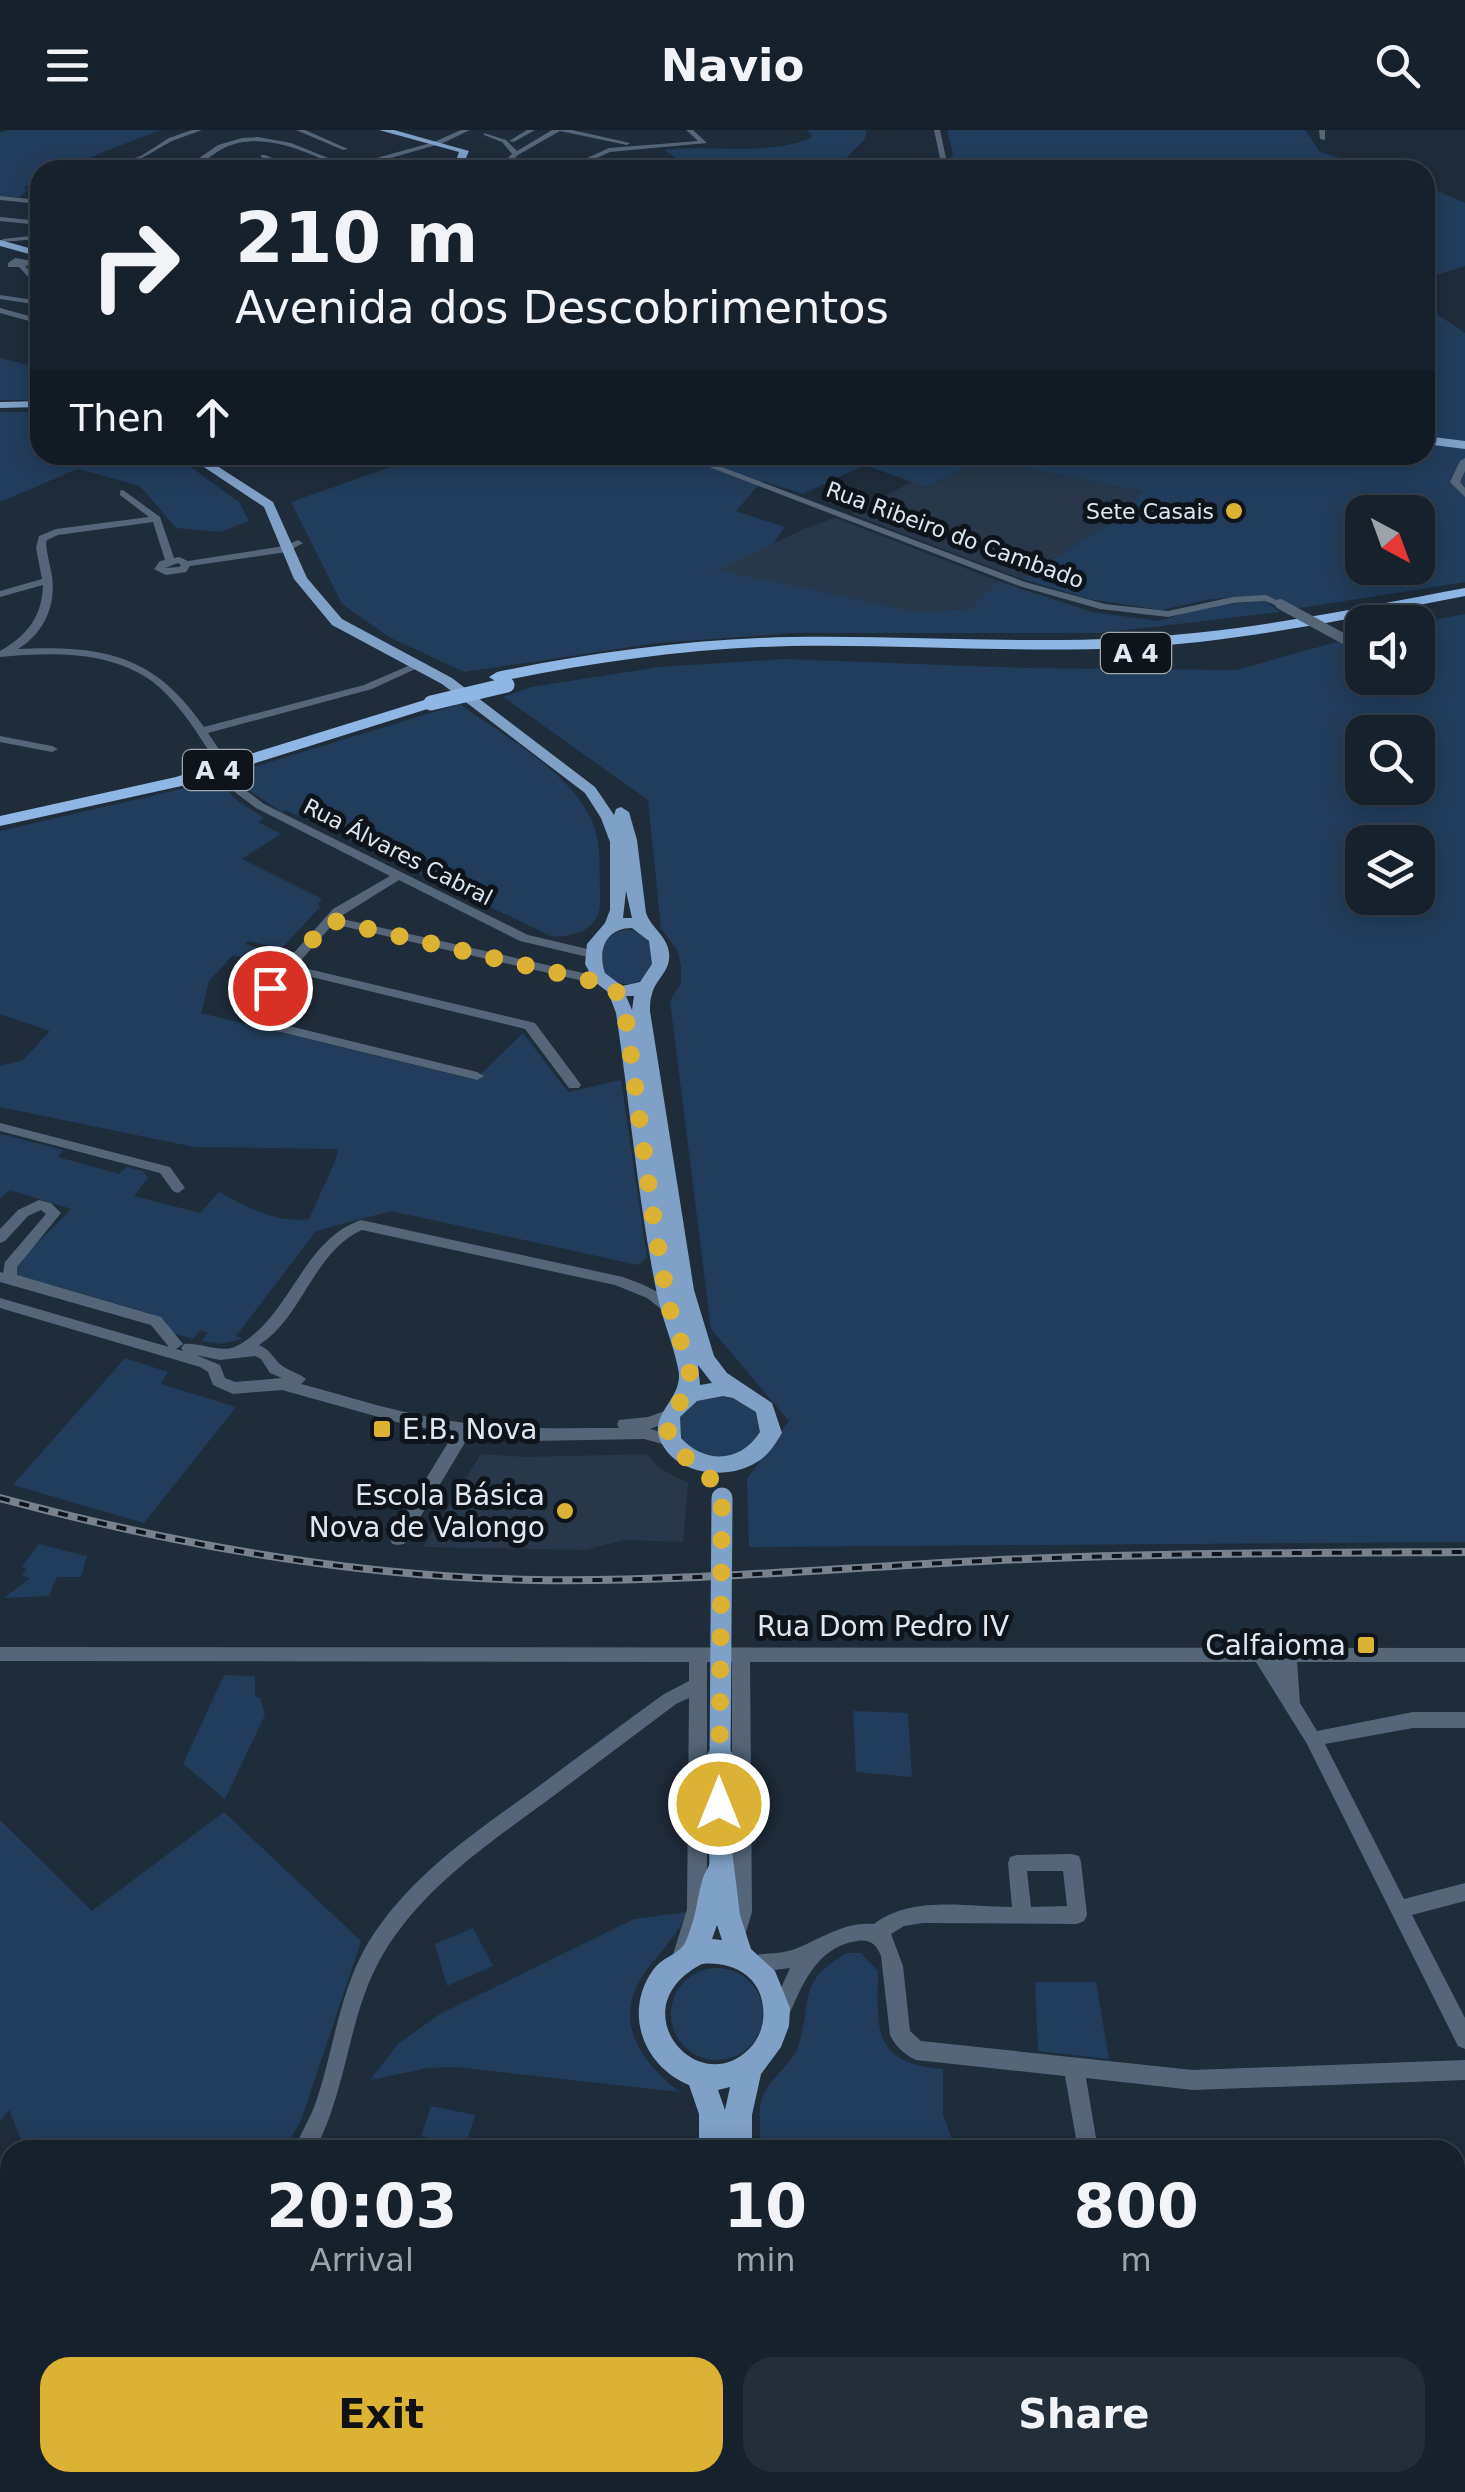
<!DOCTYPE html>
<meta charset="utf-8">
<style>
body{margin:0;font-family:"DejaVu Sans",sans-serif;background:#242e38;color:#f1f3f6;height:100vh;display:flex;flex-direction:column;font-size:38px;white-space:nowrap}
*{box-sizing:border-box;margin:0}
p{font-size:32px;color:#9ea3a9}
.icon{flex:none;width:55px;height:55px;fill:none;stroke:currentColor;stroke-width:2;stroke-linecap:round;stroke-linejoin:round}
.map{position:relative;flex:1;overflow:hidden}
.details{position:absolute;left:0px;top:2010px;width:1465px;height:352px;display:flex;flex-direction:column;background:#17212c;border-radius:30px 30px 0 0;box-shadow:0 5px 25px #0003,0 0 0 2px #363e48}
.details>*{flex:none}
.banner{position:absolute;left:30px;top:30px;width:1405px;height:305px;border-radius:30px;box-shadow:0 5px 25px #0003,0 0 0 2px #363e48;background:#17212c;color:#f1f3f6;overflow:hidden}
.needle{width:65px;rotate:139deg}
.tools{position:absolute;left:1345px;top:365px;display:grid;gap:20px}
.tools a{display:grid;place-items:center;width:90px;height:90px;border-radius:20px;background:#17212c;box-shadow:0 5px 25px #0003,0 0 0 2px #363e48;font-size:50px}
.pin{position:absolute;display:grid;place-items:center;width:85px;height:85px;color:#fff;margin:-42px;border:5px solid #fff;border-radius:50%;box-shadow:0 2px 10px #0007}
.me{position:absolute;width:110px;margin:-55px;rotate:0deg;stroke-linejoin:round;filter:drop-shadow(0 0 8px #0008)}
.turn{display:flex;align-items:center;gap:35px;height:210px;padding:0 40px;font-size:45px}
.turn .icon{width:130px;height:130px;stroke-width:2.5}
.turn b{display:block;font-size:70px;line-height:85px}
.then{display:flex;align-items:center;height:95px;padding:0 40px;background:#0003;gap:20px;font-size:38px}
.eta{display:flex;justify-content:space-evenly;align-items:center;height:170px;text-align:center}
.eta b{font-size:60px;font-weight:800;line-height:70px}
.primary-button{display:flex;gap:20px;margin-top:auto;padding:20px 40px}
.primary-button a{flex:1;height:115px;border-radius:30px;background:#dbb233;color:#111;font-size:40px;font-weight:800;line-height:115px;text-align:center}
.primary-button a+a{background:#242e38;color:#f1f3f6}
header{display:flex;justify-content:space-between;align-items:center;height:130px;padding:0 40px;background:#17212c;font-size:45px;font-weight:800}
.map>svg:first-child{display:block}
.built{fill:#28384a}
.green{fill:#223d5b;fill-rule:evenodd}
.lines{fill:none;stroke-linecap:round;stroke-linejoin:round}
.minor{fill:#556679;fill-rule:evenodd}
.major{fill:#7fa0c7;fill-rule:evenodd}
.highway{fill:#8fb7e6;fill-rule:evenodd}
.rail-casing{stroke:#77828e;stroke-width:8}
.rail{stroke:#0e141a;stroke-width:4;stroke-dasharray:10;stroke-linecap:butt}
.minor-bridge{stroke:#556679;stroke-width:10}
.major-bridge-far1{stroke:#7fa0c7;stroke-width:21}
.major-bridge{stroke:#7fa0c7;stroke-width:28}
.highway-bridge{stroke:#8fb7e6;stroke-width:15}
.route{stroke:#dbb233;stroke-width:18;stroke-dasharray:0 32.4}
.poi-dot{fill:#dbb233;stroke:#0e141a;stroke-width:4}
.labels{text-anchor:middle;dominant-baseline:central;stroke-width:10;stroke-linejoin:round;paint-order:stroke}
.far-poi-label{font-size:22px;fill:#dee6ef;stroke:#0e141a;text-anchor:end}
.far-street-label{font-size:22px;fill:#dee6ef;stroke:#0e141a}
.shield{fill:#0e141a;stroke:#a0a7af;stroke-width:2.5}
.shield-label{font-size:25px;font-weight:bold;fill:#dee6ef}
.poi-label{font-size:28px;fill:#dee6ef;stroke:#0e141a;text-anchor:end}
.street-label{font-size:28px;fill:#dee6ef;stroke:#0e141a}
</style>
<header><svg class="icon" aria-label="menu" viewBox="0 0 24 24"><path d="M4 6h16M4 12h16M4 18h16"/></svg>Navio<svg class="icon" aria-label="search" viewBox="0 0 24 24"><circle cx="10" cy="10" r="6"/><path d="M15 15l6 6"/></svg></header>
<div class="map">
<svg width="1465" height="2362" viewBox="0 0 1465 2362">
<rect width="100%" height="100%" fill="#1f2c3a"/>
<path class="built" d="M 982,330 L 1144,361 L 1122,386 L 1022,449 L 852,384 L 911,352 L 927,357 Z
M 835,388 L 998,451 L 970,479 L 916,482 L 716,440 L 806,398 Z
M 481,1324 L 526,1327 L 647,1324 L 659,1338 L 688,1353 L 683,1412 L 624,1410 L 585,1420 L 423,1417 Z"/>
<path class="green" d="M 7,0 L 160,0 L 58,40 L 40,40 L 40,48 L 24,58 L 28,60 L 19,67 L 0,66 L 0,3 Z
M 806,0 L 866,0 L 866,8 L 841,33 L 792,28 L 764,40 L 680,40 L 676,28 L 664,20 C 712,14 763,27 811,8 L 812,4 Z
M 947,0 L 1305,0 L 1320,22 L 1381,40 L 943,40 L 953,24 Z
M 1425,55 L 1465,73 L 1465,136 L 1425,149 Z
M 1425,176 L 1465,203 L 1465,452 L 1294,479 L 1265,466 L 1211,469 L 1162,480 L 1089,469 L 1022,449 L 1122,386 L 1143,361 L 982,330 L 926,357 L 864,335 L 803,364 L 762,351 L 736,381 L 785,397 L 772,415 L 718,440 L 916,482 L 970,479 L 998,451 L 1092,482 L 1159,491 L 1209,476 L 1265,471 L 1280,482 L 1101,503 L 794,503 L 657,513 L 464,542 L 389,507 L 342,474 L 291,372 L 399,334 L 380,325 L 1425,325 ZM 1362,382 L 1418,382 L 1418,438 L 1362,438 Z
M 0,228 L 40,238 L 40,270 L 0,270 Z
M 0,282 L 40,282 L 40,325 L 174,325 L 239,372 L 249,391 L 221,402 L 176,398 L 140,356 L 78,339 L 0,372 Z
M 1465,484 L 1465,1412 L 749,1417 L 747,1349 L 789,1291 L 711,1199 L 670,871 L 681,853 L 681,835 L 677,820 L 661,798 L 648,670 L 503,567 L 531,557 L 659,537 L 784,529 L 1027,538 L 1236,540 L 1362,505 L 1362,548 L 1418,548 L 1418,493 ZM 1362,602 L 1418,602 L 1418,658 L 1362,658 ZM 1362,712 L 1418,712 L 1418,768 L 1362,768 Z
M 460,574 C 504,607 570,640 593,693 C 602,716 599,747 600,771 C 601,799 574,808 551,806 L 286,680 L 282,682 L 245,658 L 234,643 Z
M 220,650 L 235,669 L 264,688 L 258,692 L 281,704 L 242,729 L 322,769 L 318,773 L 320,777 L 282,818 L 247,811 L 245,814 L 276,824 L 266,836 L 233,825 L 209,851 L 201,883 L 475,950 L 523,903 L 568,962 L 621,950 L 647,1128 L 638,1135 L 391,1081 L 316,1101 L 236,1206 L 242,1209 L 221,1214 L 201,1211 L 208,1203 L 201,1200 L 193,1209 L 173,1203 L 149,1183 L 52,1155 L 49,1158 L 22,1151 L 13,1140 C 31,1116 51,1101 71,1079 L 10,1060 L 0,1069 L 0,1004 L 63,1020 L 58,1027 L 119,1044 L 127,1037 L 143,1041 L 148,1048 L 134,1066 L 200,1083 L 219,1062 C 249,1078 275,1093 309,1089 L 336,1029 L 338,1019 L 194,1017 L 0,977 L 0,936 L 23,930 L 50,901 L 0,884 L 0,701 Z
M600 827a27 27 0 1 1 54 0a27 27 0 1 1-54 0Z
M 125,1228 L 168,1242 L 161,1254 L 236,1277 L 144,1393 L 13,1355 Z
M 728,1264 L 760,1283 L 763,1304 C 734,1335 704,1336 677,1303 L 680,1282 L 700,1267 Z
M 39,1414 L 87,1426 L 81,1447 L 57,1447 L 49,1466 L 4,1468 L 30,1448 L 22,1446 L 27,1439 L 22,1437 Z
M 224,1545 L 255,1546 L 255,1566 L 260,1568 L 265,1585 L 225,1669 L 183,1634 Z
M 853,1581 L 908,1583 L 912,1647 L 856,1642 Z
M 224,1682 L 361,1811 L 301,1991 L 284,2020 L 25,2020 L 9,1980 L 0,1991 L 0,1690 L 92,1781 Z
M 687,1782 C 676,1809 657,1824 642,1847 C 612,1893 644,1935 680,1962 L 455,1937 L 428,1938 L 370,1950 L 398,1914 L 440,1884 L 634,1789 Z
M 473,1798 L 493,1836 L 447,1856 L 435,1814 Z
M 847,1823 L 861,1823 L 878,1841 C 877,1902 873,1933 943,1939 L 943,1985 L 956,2020 L 761,2020 C 761,2005 757,1979 763,1965 C 771,1947 793,1934 799,1914 C 813,1869 796,1852 847,1823 Z
M671 1884a46 46 0 1 1 92 0a46 46 0 1 1-92 0Z
M 1035,1852 L 1096,1852 L 1109,1929 L 1038,1921 Z
M 431,1976 L 475,1985 L 466,2015 L 421,2006 Z
M 10,2209 L 10,2352 L 271,2353 L 265,2362 L 0,2362 L 0,2213 Z
M 757,2352 L 986,2352 L 986,2353 L 984,2362 L 757,2362 Z"/>
<g class="lines">
<path class="minor" d="M 192,0 L 202,0 C 193,4 181,7 172,11 C 145,25 129,40 97,40 L 141,26 L 169,8 Z
M 296,0 L 305,0 L 348,19 L 343,20 Z
M 461,0 L 470,0 L 443,13 L 349,40 L 338,40 L 341,38 C 307,22 262,0 224,18 C 209,25 199,40 182,40 L 218,15 L 242,8 L 258,7 L 291,13 L 348,36 L 434,12 Z
M 527,0 L 535,0 L 514,12 L 509,11 Z
M 552,0 L 572,0 L 630,13 L 627,15 L 560,1 L 518,25 L 502,40 L 495,40 L 512,24 L 502,12 L 484,5 L 484,3 L 506,10 L 517,21 Z
M 686,0 L 693,0 L 707,13 L 610,22 L 570,40 L 561,40 L 609,18 L 698,11 Z
M 934,0 L 940,0 L 946,28 L 938,40 L 931,40 L 940,28 Z
M 1319,0 L 1325,0 L 1325,10 L 1320,9 Z
M 261,25 L 265,25 L 300,40 L 291,40 L 261,27 Z
M 241,30 L 262,40 L 253,40 L 240,34 L 223,40 L 213,38 Z
M 0,66 L 40,70 L 40,74 L 0,70 Z
M 0,87 L 40,91 L 40,95 L 0,91 Z
M 40,105 L 40,109 L 0,112 L 3,109 Z
M 15,128 L 33,131 L 33,135 L 25,136 L 40,153 L 40,160 L 19,137 L 8,137 L 8,133 Z
M 0,165 L 40,171 L 40,175 L 0,169 Z
M 0,178 L 40,189 L 40,194 L 0,183 Z
M 260,325 L 269,325 L 258,334 L 203,335 L 198,332 L 203,329 L 256,328 Z
M 678,325 L 690,325 L 1025,452 L 1105,474 L 1168,481 L 1233,467 L 1266,465 L 1285,474 L 1280,477 L 1265,471 L 1233,473 L 1168,487 L 1100,479 L 1019,456 Z
M 1465,328 L 1465,341 L 1460,352 L 1465,358 L 1465,367 L 1450,352 L 1460,331 Z
M 123,360 L 160,387 L 174,428 L 179,427 L 188,431 L 284,416 L 298,410 L 303,413 L 287,422 L 190,436 L 186,442 L 166,445 L 154,439 L 160,431 L 165,430 L 153,392 L 58,405 L 47,410 L 46,413 C 47,425 50,435 52,446 C 56,476 44,503 18,519 C 103,515 155,525 204,597 L 364,555 L 415,533 L 424,535 L 372,559 L 208,603 L 222,624 L 216,627 L 212,626 C 197,602 181,577 159,557 C 117,520 52,522 0,527 L 0,521 C 26,506 42,488 43,455 L 0,467 L 0,461 L 42,449 L 36,418 L 39,406 L 56,399 L 149,387 L 120,365 L 120,361 ZM 178,433 L 181,435 L 179,437 L 165,438 Z
M 0,606 L 52,616 L 58,619 L 52,622 L 0,612 Z
M 229,641 L 233,642 L 244,659 L 264,674 L 528,805 L 596,821 L 596,827 L 592,828 L 520,811 L 399,750 L 338,788 L 601,847 L 607,851 L 601,855 L 333,794 L 296,836 L 535,893 L 579,952 L 581,955 L 579,958 L 569,958 L 525,899 L 291,842 L 257,883 L 273,892 L 477,942 L 484,946 L 477,950 L 264,898 L 245,888 L 244,885 L 247,875 L 333,779 L 390,746 L 256,678 L 236,663 L 223,644 Z
M 0,993 L 170,1037 L 185,1058 L 178,1063 L 173,1061 L 160,1043 L 0,1001 Z
M 39,1070 L 51,1073 L 61,1083 L 17,1137 L 17,1145 L 161,1187 L 183,1214 L 176,1219 L 183,1221 L 181,1218 L 184,1214 C 200,1212 221,1224 237,1216 C 291,1187 302,1110 361,1090 L 623,1147 C 644,1155 662,1161 677,1178 L 675,1182 L 665,1182 L 647,1168 L 615,1155 L 362,1100 C 313,1122 303,1187 259,1215 C 273,1221 273,1230 284,1237 C 292,1242 299,1243 306,1249 L 301,1254 C 353,1268 405,1285 458,1292 C 511,1300 565,1298 619,1298 L 617,1294 L 619,1290 L 648,1287 L 670,1279 L 676,1281 L 678,1285 L 676,1289 L 650,1299 L 676,1306 L 678,1310 L 676,1314 L 670,1316 L 644,1309 L 530,1311 L 469,1306 L 404,1414 L 398,1415 L 392,1414 L 390,1409 L 392,1404 L 454,1303 L 411,1296 L 282,1260 L 233,1264 L 213,1255 L 208,1242 L 200,1237 L 0,1178 L 0,1168 L 169,1217 L 151,1195 L 0,1152 L 0,1142 L 3,1143 L 5,1132 L 46,1084 L 41,1080 L 28,1086 L 5,1111 L 0,1113 L 0,1099 L 18,1080 ZM 196,1225 L 220,1230 L 255,1226 L 261,1229 L 270,1243 L 282,1248 L 235,1252 L 225,1248 L 220,1235 Z
M 0,1517 L 1465,1518 L 1465,1532 L 1297,1532 L 1300,1573 L 1317,1601 L 1413,1582 L 1465,1582 L 1465,1598 L 1413,1598 L 1325,1614 L 1404,1769 L 1465,1753 L 1465,1771 L 1412,1785 L 1465,1888 L 1465,1919 L 1458,1916 L 1307,1614 L 1256,1532 L 750,1532 L 752,1782 L 743,1812 L 736,1815 L 729,1812 L 726,1806 L 732,1782 L 732,1532 L 707,1532 L 707,1779 L 689,1834 L 682,1837 L 675,1834 L 672,1828 L 687,1779 L 689,1568 L 676,1574 C 633,1606 591,1638 548,1670 C 487,1715 421,1759 382,1826 C 348,1884 348,1958 315,2020 L 294,2020 C 300,2004 310,1989 316,1972 C 334,1919 339,1862 368,1813 C 408,1747 474,1703 535,1659 C 578,1627 621,1595 664,1564 L 689,1551 L 689,1532 L 0,1531 Z
M 1072,1724 L 1079,1726 L 1081,1732 L 1087,1785 L 1084,1791 L 1077,1794 L 923,1793 L 904,1796 L 891,1804 L 903,1836 L 910,1901 L 921,1911 L 1193,1940 L 1465,1930 L 1465,1950 L 1193,1960 L 1086,1948 L 1098,2020 L 1078,2020 L 1065,1946 L 916,1930 C 905,1925 895,1916 890,1905 L 881,1826 C 876,1814 870,1809 857,1811 C 815,1817 801,1858 786,1892 L 779,1894 L 772,1892 L 769,1885 L 790,1838 L 752,1843 L 745,1840 L 742,1834 L 745,1828 C 760,1822 777,1825 792,1820 C 820,1810 843,1791 874,1794 C 912,1765 967,1777 1012,1777 L 1008,1733 L 1010,1727 L 1017,1725 ZM 1027,1741 L 1063,1741 L 1067,1776 L 1031,1777 Z
M 10,2190 L 10,2212 L 0,2215 L 0,2193 Z"/>
<path class="major" d="M 379,0 L 394,0 L 469,21 L 463,35 L 436,40 L 456,31 L 459,22 Z
M 0,110 L 40,121 L 40,127 L 0,116 Z
M 40,271 L 40,277 L 0,278 L 0,272 Z
M 1425,306 L 1465,311 L 1465,319 L 1425,314 Z
M 186,325 L 200,325 L 273,372 L 307,448 L 342,489 L 452,548 L 595,657 L 614,685 L 616,679 L 621,677 L 629,682 L 637,710 L 646,783 C 651,797 664,804 668,818 C 674,840 656,847 652,864 C 650,869 650,875 650,881 L 694,1160 L 714,1226 L 727,1243 L 772,1273 L 782,1303 C 775,1314 769,1325 757,1332 C 729,1350 679,1346 662,1314 C 645,1284 686,1269 678,1238 C 673,1213 662,1189 657,1164 C 638,1072 630,976 616,883 L 608,862 L 595,852 L 585,834 L 587,814 L 605,793 L 610,780 L 610,712 L 601,688 L 585,663 L 442,554 L 332,495 L 294,449 L 264,377 ZM 626,761 L 632,788 L 623,788 ZM 632,798 L 649,811 L 652,834 L 640,852 L 622,856 L 605,843 C 597,820 606,798 632,798 ZM 626,866 L 634,866 L 632,880 ZM 698,1235 L 712,1253 L 700,1255 ZM 723,1266 L 733,1268 L 756,1282 L 760,1302 C 740,1333 705,1334 681,1308 L 680,1287 L 697,1271 Z
M 719,1701 L 728,1704 L 731,1712 L 740,1785 L 751,1819 L 775,1841 L 790,1878 L 789,1896 L 781,1917 L 761,1944 L 752,1985 L 752,2020 L 699,2020 L 699,1984 L 689,1955 C 643,1936 623,1882 653,1840 C 661,1828 676,1825 683,1816 C 687,1811 690,1799 692,1794 C 697,1779 698,1763 703,1748 C 704,1743 708,1739 709,1735 C 711,1723 705,1716 710,1704 ZM 717,1795 L 722,1810 L 712,1809 ZM 702,1834 C 731,1831 760,1845 763,1877 C 765,1893 760,1908 749,1919 C 697,1971 618,1877 702,1834 ZM 730,1957 L 725,1980 L 718,1960 Z
M 690,2352 L 747,2352 L 747,2362 L 689,2362 Z"/>
<path class="highway" d="M 1465,458 L 1465,466 C 1353,488 1241,512 1126,518 C 1015,523 903,514 791,516 C 692,518 594,532 497,552 L 489,547 L 497,542 C 594,522 692,509 791,507 C 903,505 1015,514 1126,508 C 1241,503 1353,479 1465,458 Z
M 431,568 L 437,570 L 437,576 L 186,655 L 0,696 L 0,686 L 176,647 Z"/>
<g class="rail-casing">
<path id="rail" d="M 0,1368 C 175,1415 355,1447 536,1450 C 685,1452 833,1438 982,1431 C 1143,1423 1304,1423 1465,1422"/>
</g>
<use href="#rail" class="rail"/>
<path class="minor-bridge" d="M 1280,474 L 1357,516"/>
<path class="major-bridge-far1" d="M 720,1632 L 722,1368"/>
<path class="major-bridge" d="M 719,1712 L 720,1630"/>
<path class="highway-bridge" d="M 431,573 L 507,555"/>
</g>
<g class="lines">
<path class="route" d="M 270,858 L 330,790 L 614,856 L 625,883 C 639,979 649,1076 668,1171 C 673,1196 686,1220 690,1245 C 694,1271 660,1279 669,1306 C 677,1330 709,1335 722,1368 L 719,1674"/>
</g>
<g class="poi-dot">
<circle cx="1234" cy="381" r="10"/>
<rect x="372" y="1289" width="20" height="20" rx="5"/>
<circle cx="565" cy="1381" r="10"/>
<rect x="1356" y="1505" width="20" height="20" rx="5"/>
</g>
<g class="labels">
<g class="far-poi-label">
<text x="1214" y="381">Sete Casais</text>
</g>
<g class="far-street-label">
<text transform="translate(955 405) rotate(20)">Rua Ribeiro do Cambado</text>
<text transform="translate(398 722) rotate(27)">Rua Álvares Cabral</text>
</g>
<g class="shield">
<rect x="1101" y="503" width="70" height="40" rx="8"/>
<rect x="183" y="620" width="70" height="40" rx="8"/>
</g>
<g class="shield-label">
<text x="1136" y="523">A 4</text>
<text x="218" y="640">A 4</text>
</g>
<g class="poi-label">
<text x="402" y="1299" text-anchor="start">E.B. Nova</text>
<text x="545" y="1365">Escola Básica<tspan x="545" dy="32">Nova de Valongo</tspan></text>
<text x="1346" y="1515">Calfaioma</text>
</g>
<g class="street-label">
<text x="883" y="1496">Rua Dom Pedro IV</text>
</g>
</g>
</svg>
<div class="tools">
<a><svg class="needle" viewBox="-14 -14 28 28"><path d="M0-13l5 13h-10z" fill="#e53935"/><path d="M0 13l5-13h-10z" fill="#9ea3a9"/></svg></a>
<a><svg class="icon" aria-label="sound" viewBox="0 0 24 24"><path d="M4 9h4l5-4v14l-5-4H4zM17 9q2 3 0 6"/></svg></a>
<a><svg class="icon" aria-label="search" viewBox="0 0 24 24"><circle cx="10" cy="10" r="6"/><path d="M15 15l6 6"/></svg></a>
<a><svg class="icon" aria-label="layers" viewBox="0 0 24 24"><path d="M12 4l9 5-9 5-9-5zM3 14l9 5 9-5"/></svg></a>
</div>
<div class="pin" style="left:270px;top:858px;background:#d93025"><svg class="icon" aria-label="arrive" viewBox="0 0 24 24"><path d="M6 21V4h12l-3 4 3 4H6"/></svg></div>
<svg class="me" style="left:719px;top:1674px" viewBox="-20 -20 40 40"><circle r="17" fill="#dbb233" stroke="#fff" stroke-width="3"/><path d="M0-11L8 9 0 5-8 9z" fill="#fff"/></svg>
<div class="banner">
<div class="turn"><svg class="icon" aria-label="right" viewBox="0 0 24 24"><path d="M7 20v-9h11M14 6l5 5-5 5"/></svg><div><b>210 m</b>Avenida dos Descobrimentos</div></div>
<div class="then">Then<svg class="icon" aria-label="ahead" viewBox="0 0 24 24"><path d="M12 20V5M6 11l6-6 6 6"/></svg></div>
</div>
<section class="details">
<div class="eta">
<div><b>20:03</b><p>Arrival</p></div>
<div><b>10</b><p>min</p></div>
<div><b>800</b><p>m</p></div>
</div>
<div class="primary-button"><a>Exit</a><a>Share</a></div>
</section>
</div>
